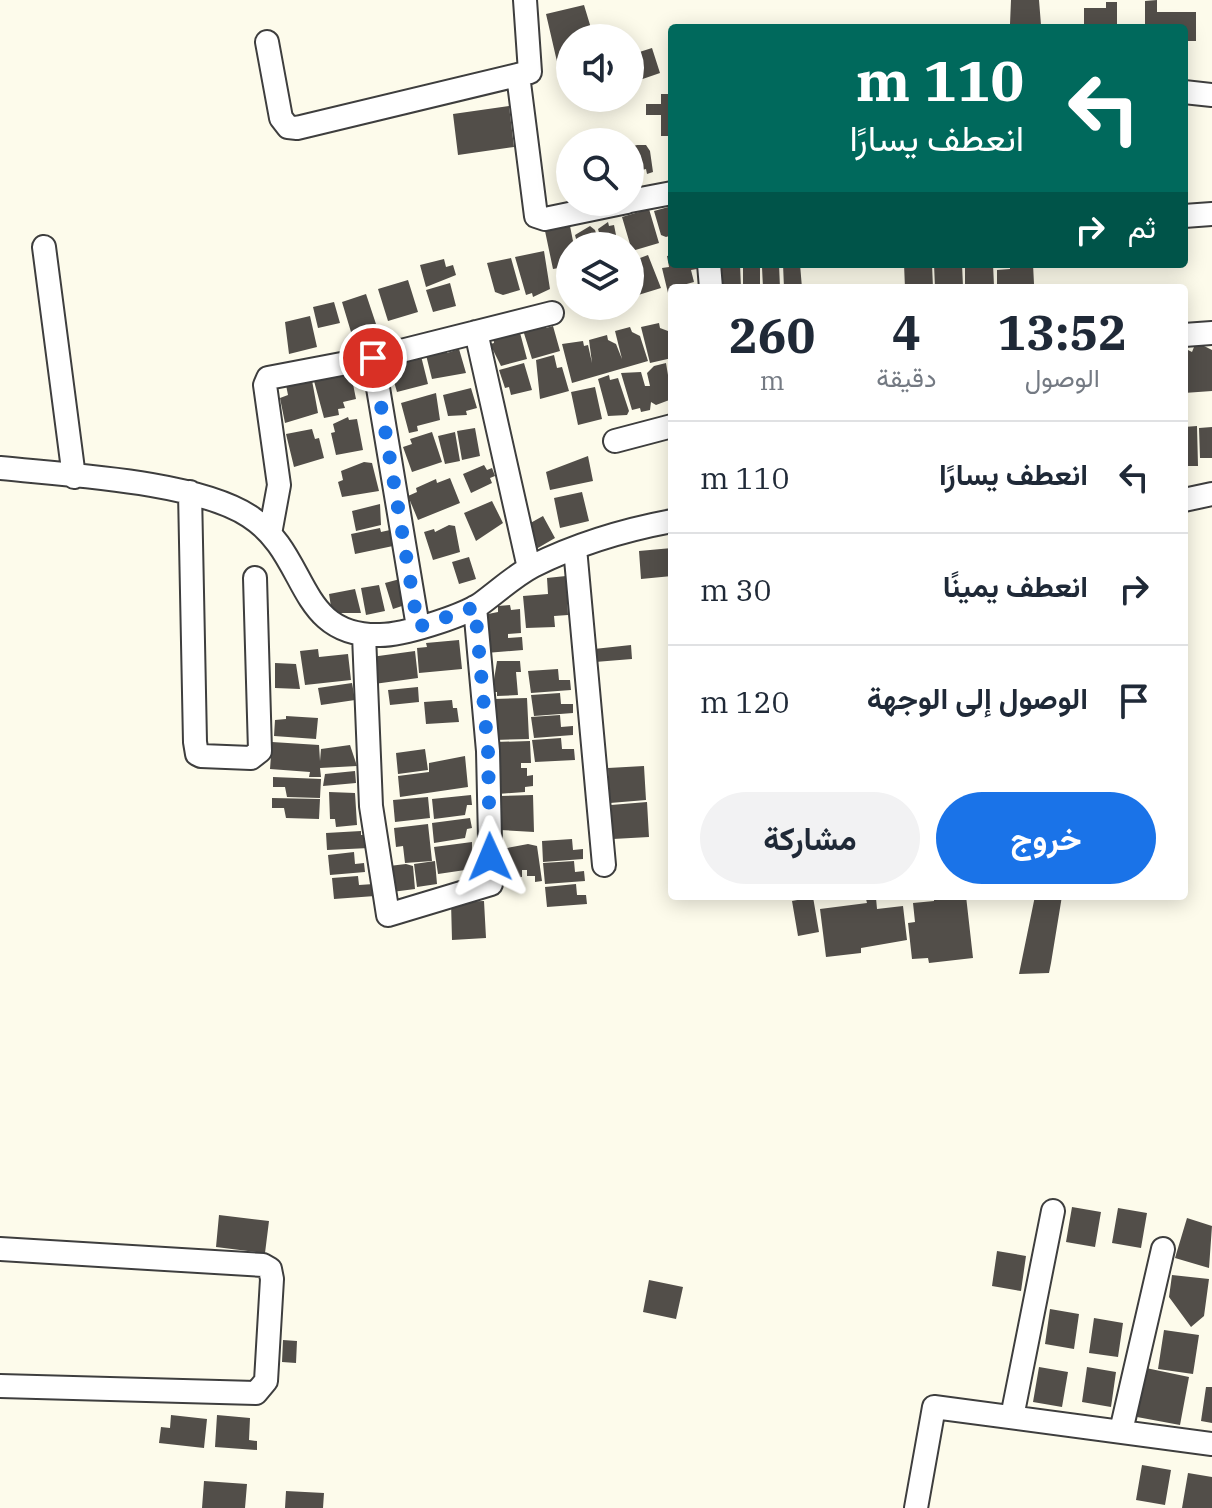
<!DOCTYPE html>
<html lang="ar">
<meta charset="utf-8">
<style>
body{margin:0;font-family:"IBM Plex Serif",Vazirmatn,serif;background:#f2f2f3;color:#1f2937;direction:rtl;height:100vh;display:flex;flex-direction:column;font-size:30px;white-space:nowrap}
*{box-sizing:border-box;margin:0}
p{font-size:26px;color:#747a83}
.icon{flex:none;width:44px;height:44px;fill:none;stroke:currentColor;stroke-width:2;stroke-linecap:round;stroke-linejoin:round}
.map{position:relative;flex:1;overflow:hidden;direction:ltr}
.side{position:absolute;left:668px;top:284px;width:520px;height:616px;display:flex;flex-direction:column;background:#fff;border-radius:8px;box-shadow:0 4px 20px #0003;direction:rtl}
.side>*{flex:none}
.banner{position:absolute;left:668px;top:24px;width:520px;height:244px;border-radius:8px;box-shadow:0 4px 20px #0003;direction:rtl;background:#00695c;color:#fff;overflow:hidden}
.buttons{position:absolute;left:556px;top:24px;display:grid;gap:16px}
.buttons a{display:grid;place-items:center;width:88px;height:88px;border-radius:50%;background:#fff;box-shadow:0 4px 20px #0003;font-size:40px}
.pin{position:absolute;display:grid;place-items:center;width:68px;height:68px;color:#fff;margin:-34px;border:4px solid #fff;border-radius:50%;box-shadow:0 2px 8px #0007}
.me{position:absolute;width:88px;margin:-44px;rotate:359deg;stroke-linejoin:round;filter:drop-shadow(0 0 6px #0008)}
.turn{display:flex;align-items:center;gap:28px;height:168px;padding:0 32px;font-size:36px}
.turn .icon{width:104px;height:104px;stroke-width:2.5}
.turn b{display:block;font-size:56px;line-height:68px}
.then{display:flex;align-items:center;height:76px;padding:0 32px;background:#0003;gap:16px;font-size:30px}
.eta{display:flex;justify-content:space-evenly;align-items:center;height:136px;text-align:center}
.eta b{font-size:48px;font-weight:700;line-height:56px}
.action{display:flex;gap:16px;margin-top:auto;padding:16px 32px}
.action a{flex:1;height:92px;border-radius:48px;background:#1a73e8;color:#fff;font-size:32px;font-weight:700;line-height:92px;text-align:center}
.action a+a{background:#f2f2f3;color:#1f2937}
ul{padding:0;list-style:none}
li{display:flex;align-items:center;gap:24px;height:112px;padding:0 32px;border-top:2px solid #e0e1e3}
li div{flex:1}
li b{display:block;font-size:30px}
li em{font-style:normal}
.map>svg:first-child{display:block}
.building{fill:#524e49}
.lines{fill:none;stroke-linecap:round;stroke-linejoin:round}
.minor-casing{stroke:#3e3e3e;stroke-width:26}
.minor{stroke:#fff;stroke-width:22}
.route{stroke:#1a73e8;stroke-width:14;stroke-dasharray:0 25.2}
</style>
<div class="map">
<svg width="1212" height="1508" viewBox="0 0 1212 1508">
<rect width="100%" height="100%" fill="#fdfbeb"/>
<path class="building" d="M 1011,0 L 1039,0 L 1041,25 L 1010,24 Z
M 1157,0 L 1157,12 L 1196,12 L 1196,41 L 1184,41 L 1184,28 L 1158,28 L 1158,24 L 1145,24 L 1145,1 Z
M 1106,2 L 1117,2 L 1117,24 L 1084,28 L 1084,8 L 1106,8 Z
M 584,5 L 594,38 L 570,38 L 570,64 L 558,66 L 546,14 Z
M 652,48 L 660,73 L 631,83 L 630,55 Z
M 672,87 L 672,136 L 661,136 L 661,115 L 646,115 L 646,104 L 661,104 L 661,94 L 668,94 Z
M 509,106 L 514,147 L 458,155 L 453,114 Z
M 637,145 L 646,145 L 650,151 L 653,172 L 647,174 L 646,169 L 630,173 L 630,147 Z
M 672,206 L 672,235 L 666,237 L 661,235 L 654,211 Z
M 649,209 L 659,243 L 632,251 L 622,217 Z
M 608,222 L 609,226 L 614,225 L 618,245 L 603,246 L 598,229 Z
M 570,226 L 574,246 L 570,246 L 570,266 L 553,269 L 545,231 Z
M 590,226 L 595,230 L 600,246 L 578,246 L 575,235 Z
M 544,251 L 550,289 L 533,297 L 532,293 L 526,295 L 515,257 Z
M 648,255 L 661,288 L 635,296 L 630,280 L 632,261 Z
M 672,255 L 672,264 L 696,264 L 697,269 L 691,270 L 694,282 L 672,288 L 668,293 L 662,268 L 669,267 L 667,256 Z
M 511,258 L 520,290 L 503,295 L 495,292 L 487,263 Z
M 444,259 L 446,267 L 453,265 L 456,275 L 426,287 L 420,265 Z
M 740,264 L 741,288 L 721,288 L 720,265 Z
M 743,264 L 760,264 L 760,288 L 743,288 Z
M 779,264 L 780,288 L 763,288 L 762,267 Z
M 783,264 L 800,264 L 802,288 L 784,288 Z
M 904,264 L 932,264 L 933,288 L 905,288 Z
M 934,264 L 962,264 L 963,287 L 935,288 Z
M 965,264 L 993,264 L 994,286 L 965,287 Z
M 1010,264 L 1033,264 L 1034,284 L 1027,285 L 1027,288 L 997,288 L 997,270 L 1010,269 Z
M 408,280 L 418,312 L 388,321 L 378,289 Z
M 450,283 L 456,306 L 433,312 L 426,290 Z
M 366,294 L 376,324 L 351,332 L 342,302 Z
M 334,302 L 340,323 L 318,328 L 313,307 Z
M 310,316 L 317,347 L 289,354 L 285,322 Z
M 544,322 L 546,328 L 553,326 L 560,351 L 532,359 L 523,330 Z
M 659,323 L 660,328 L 668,331 L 672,358 L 650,363 L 641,327 Z
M 630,327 L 632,332 L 640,336 L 648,361 L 572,383 L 562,344 L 583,341 L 584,346 L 588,345 L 592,363 L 589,340 L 607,335 L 608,340 L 616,344 L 622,359 L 615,331 Z
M 519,329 L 527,359 L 501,366 L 490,344 L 494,343 L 493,336 Z
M 1196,342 L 1212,350 L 1212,391 L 1184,393 L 1184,348 L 1192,352 Z
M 445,349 L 447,353 L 459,349 L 466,373 L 432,379 L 426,355 Z
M 554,355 L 557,368 L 562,367 L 569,391 L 540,399 L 536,360 Z
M 421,356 L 428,384 L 397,392 L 389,365 Z
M 524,363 L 532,390 L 511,395 L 509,387 L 505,388 L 499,370 Z
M 666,363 L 672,399 L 656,405 L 651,402 L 650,410 L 641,412 L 640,408 L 632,410 L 621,373 L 641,372 L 645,386 L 650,386 L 647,373 L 654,366 Z
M 351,374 L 356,399 L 343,402 L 345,408 L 338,409 L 339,415 L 324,418 L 314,381 Z
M 311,375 L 318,413 L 285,423 L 280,398 L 288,395 L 285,380 Z
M 609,375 L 610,380 L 618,378 L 629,411 L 627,415 L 608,416 L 598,379 Z
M 595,387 L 602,419 L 578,425 L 571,392 Z
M 471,388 L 477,408 L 466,411 L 467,415 L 448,416 L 443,395 Z
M 436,393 L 440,420 L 417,426 L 418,431 L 409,433 L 401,403 Z
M 348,417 L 349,420 L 357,419 L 363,450 L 336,455 L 331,433 L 335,432 L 333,424 Z
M 1197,426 L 1198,466 L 1184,466 L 1184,427 Z
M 1212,427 L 1212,458 L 1200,458 L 1199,428 Z
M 475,428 L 480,456 L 462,460 L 457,431 Z
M 312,429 L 315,439 L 319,438 L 324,458 L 294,467 L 286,434 Z
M 432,432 L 442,462 L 412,472 L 403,447 L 412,444 L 410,439 Z
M 455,432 L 460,461 L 445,464 L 438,436 Z
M 588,456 L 593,481 L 550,490 L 546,472 Z
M 364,462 L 372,463 L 379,491 L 342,497 L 338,482 L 343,480 L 341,471 Z
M 484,465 L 487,470 L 492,468 L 495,476 L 490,478 L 492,483 L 471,493 L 463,474 Z
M 450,478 L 460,503 L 418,520 L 408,496 L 417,492 L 416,488 L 436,479 L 437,483 Z
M 582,492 L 589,521 L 560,528 L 554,498 Z
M 492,501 L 503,523 L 476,541 L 464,513 Z
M 380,504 L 381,525 L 356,531 L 352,511 Z
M 543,516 L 555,538 L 531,552 L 525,526 Z
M 449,525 L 455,526 L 460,552 L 433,560 L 424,532 L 434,529 L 435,532 Z
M 380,528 L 381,532 L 390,530 L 393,546 L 355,554 L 351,534 Z
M 672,548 L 672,576 L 641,579 L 639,551 Z
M 469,557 L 476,579 L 459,584 L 452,562 Z
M 566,576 L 568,615 L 554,616 L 555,627 L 526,628 L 523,596 L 548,594 L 547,578 Z
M 400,579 L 408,604 L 393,609 L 385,583 Z
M 379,585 L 385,611 L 366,615 L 361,588 Z
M 355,589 L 361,613 L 332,613 L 329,594 Z
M 510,605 L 511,610 L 520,609 L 521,633 L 508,634 L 508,638 L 522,637 L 523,650 L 486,653 L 478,616 L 498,612 L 498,606 Z
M 459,640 L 462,669 L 419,673 L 417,648 L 427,647 L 426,643 Z
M 631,645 L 632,659 L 595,662 L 594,649 Z
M 318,649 L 319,657 L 348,654 L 351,680 L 305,685 L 300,651 Z
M 415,651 L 418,678 L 374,684 L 371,657 Z
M 497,661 L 520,661 L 521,672 L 516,672 L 518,695 L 497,696 L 497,692 L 492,692 Z
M 275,663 L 296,664 L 300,689 L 275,688 Z
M 558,669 L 559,680 L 570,680 L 571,690 L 531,693 L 528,671 Z
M 352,683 L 355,700 L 321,705 L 318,688 Z
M 418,687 L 419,702 L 390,705 L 388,690 Z
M 560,693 L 561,704 L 573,704 L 573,713 L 534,716 L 531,695 Z
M 527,698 L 529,739 L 494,740 L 493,699 Z
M 452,700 L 453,708 L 457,708 L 459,722 L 426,724 L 424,702 Z
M 560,715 L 561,727 L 573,726 L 573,735 L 534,738 L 531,717 Z
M 286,716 L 318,718 L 316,739 L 274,736 L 275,720 L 286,719 Z
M 561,738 L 562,749 L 574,749 L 575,760 L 535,762 L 532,740 Z
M 530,741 L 531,763 L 521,763 L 521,768 L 527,768 L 527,776 L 533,775 L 533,786 L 525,787 L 525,792 L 498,794 L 495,742 Z
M 272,742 L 319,745 L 320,761 L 321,749 L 350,745 L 357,766 L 320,768 L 321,777 L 309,777 L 310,772 L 270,769 Z
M 425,749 L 428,770 L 398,774 L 396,753 Z
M 465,756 L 468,787 L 400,797 L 398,776 L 429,772 L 429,763 Z
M 644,766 L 646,800 L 610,803 L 608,768 Z
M 355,771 L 356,783 L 323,786 L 325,774 Z
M 273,777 L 321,779 L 320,798 L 287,797 L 285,787 L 273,787 Z
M 329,792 L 355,793 L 357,825 L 336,827 L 335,819 L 330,819 Z
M 471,795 L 472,805 L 467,805 L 465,815 L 434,819 L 432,799 Z
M 533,795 L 534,832 L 500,830 L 499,796 Z
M 428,797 L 430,818 L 395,822 L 393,800 Z
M 272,798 L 320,799 L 319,819 L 286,818 L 284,808 L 272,808 Z
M 647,802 L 649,837 L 613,839 L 611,805 Z
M 470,818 L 472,828 L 467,829 L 465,838 L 434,843 L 432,823 Z
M 428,824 L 432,861 L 405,863 L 403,846 L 396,847 L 394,828 Z
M 361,831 L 361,835 L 369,835 L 369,848 L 327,850 L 326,833 Z
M 572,839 L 573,850 L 583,849 L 583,859 L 543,862 L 542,841 Z
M 472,842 L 472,869 L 438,874 L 434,847 Z
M 528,844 L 537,846 L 542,881 L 535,882 L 535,876 L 527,876 L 527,870 L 522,870 L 522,877 L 505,878 L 502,849 Z
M 354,852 L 355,864 L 364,863 L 365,872 L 330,875 L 328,855 Z
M 435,861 L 437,884 L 417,887 L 414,864 Z
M 574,861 L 575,872 L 584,871 L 585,881 L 545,884 L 543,863 Z
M 406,864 L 413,866 L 415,889 L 392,892 L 389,866 Z
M 358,876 L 359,885 L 374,884 L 375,896 L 334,899 L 332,878 Z
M 576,884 L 577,895 L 586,895 L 587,904 L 547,907 L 545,887 Z
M 934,896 L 966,896 L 973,958 L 929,963 L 928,958 L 912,959 L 908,923 L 915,922 L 913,903 L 934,901 Z
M 1035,896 L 1062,896 L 1051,963 L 1049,973 L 1019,974 Z
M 813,897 L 819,932 L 798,936 L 792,901 Z
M 876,898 L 877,909 L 903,906 L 907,940 L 861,948 L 861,953 L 826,957 L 820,909 L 867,903 L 866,899 Z
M 484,901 L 486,938 L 452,940 L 451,902 Z
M 1072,1207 L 1101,1212 L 1095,1247 L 1066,1242 Z
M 1118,1208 L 1147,1213 L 1141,1248 L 1112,1243 Z
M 219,1215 L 269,1221 L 265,1253 L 216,1247 Z
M 1187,1218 L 1212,1226 L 1209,1268 L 1175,1258 Z
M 997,1251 L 1026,1256 L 1021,1291 L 992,1286 Z
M 1172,1275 L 1209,1279 L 1204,1316 L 1191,1327 L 1169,1297 Z
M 649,1280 L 683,1287 L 676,1319 L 643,1312 Z
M 1050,1309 L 1079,1314 L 1074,1349 L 1045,1344 Z
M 1094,1318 L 1123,1323 L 1118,1357 L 1089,1353 Z
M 1164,1330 L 1199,1335 L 1193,1374 L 1158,1369 Z
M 283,1340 L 297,1341 L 296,1363 L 282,1362 Z
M 1039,1367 L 1068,1372 L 1062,1407 L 1033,1402 Z
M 1087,1367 L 1116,1372 L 1111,1407 L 1082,1402 Z
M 1146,1368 L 1189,1377 L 1180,1425 L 1137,1417 Z
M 1206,1387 L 1212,1387 L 1212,1423 L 1201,1421 Z
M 171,1415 L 207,1419 L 204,1448 L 159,1443 L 161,1427 L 170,1428 Z
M 217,1415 L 250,1418 L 249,1440 L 257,1441 L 257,1450 L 215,1447 Z
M 1142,1465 L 1171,1470 L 1165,1505 L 1136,1500 Z
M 1188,1473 L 1212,1477 L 1212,1508 L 1182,1508 Z
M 204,1481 L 247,1484 L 245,1508 L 202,1508 Z
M 286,1491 L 324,1493 L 323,1508 L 285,1508 Z"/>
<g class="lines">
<g class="minor-casing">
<path id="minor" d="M 267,42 L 281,118 L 288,127 L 297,128 L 530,72 L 525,0
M 518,75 L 536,216 L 545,219 L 627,202
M 1184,92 L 1212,95
M 630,201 L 672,193
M 1184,216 L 1212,214
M 44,247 L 74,477
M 709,264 L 711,288
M 476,332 L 529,568
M 1184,335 L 1212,333
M 373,358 L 418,627
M 615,441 L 672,426
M 0,468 C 67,475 195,481 249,516 C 310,555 295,637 380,635 C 404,635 459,617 479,605 C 497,592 514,576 533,566 C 577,544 624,530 672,521
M 190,492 L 195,742 L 197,754 L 201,756 L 251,758 L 260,751 L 255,578
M 1184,500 L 1212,494
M 270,534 L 279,485 L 265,385 L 268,378 L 373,358 L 552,313
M 575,548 L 604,865
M 364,635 L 371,806 L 388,915 L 491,884 L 488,751 L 475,607
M 0,1249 L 263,1265 L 270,1269 L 272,1279 L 266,1381 L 256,1393 L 0,1386
M 1012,1417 L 1053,1211
M 1121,1431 L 1163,1249
M 916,1508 L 934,1407 L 1212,1444"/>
</g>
<use href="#minor" class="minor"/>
</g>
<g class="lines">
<path class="route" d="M 373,358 L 418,627 L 475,607 L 488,751 L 490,857"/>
</g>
</svg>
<div class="buttons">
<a><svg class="icon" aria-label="sound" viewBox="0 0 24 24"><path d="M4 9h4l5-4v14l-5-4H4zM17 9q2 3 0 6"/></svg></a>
<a><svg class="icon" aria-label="search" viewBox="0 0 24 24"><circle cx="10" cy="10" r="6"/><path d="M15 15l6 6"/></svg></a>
<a><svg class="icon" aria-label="layers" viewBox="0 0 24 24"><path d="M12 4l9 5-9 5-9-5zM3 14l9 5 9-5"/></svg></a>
</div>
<div class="pin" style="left:373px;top:358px;background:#d93025"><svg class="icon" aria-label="arrive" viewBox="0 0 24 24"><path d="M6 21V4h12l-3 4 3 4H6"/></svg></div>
<svg class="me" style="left:490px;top:857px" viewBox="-20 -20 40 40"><path d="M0-17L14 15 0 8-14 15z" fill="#1a73e8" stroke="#fff" stroke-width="4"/></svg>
<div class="banner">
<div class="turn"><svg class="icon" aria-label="left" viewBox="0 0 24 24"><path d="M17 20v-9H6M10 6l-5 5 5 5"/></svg><div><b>110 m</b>انعطف يسارًا</div></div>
<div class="then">ثم<svg class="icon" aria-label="right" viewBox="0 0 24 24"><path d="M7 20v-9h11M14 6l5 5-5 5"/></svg></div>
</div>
<section class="side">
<div class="eta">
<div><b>13:52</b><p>الوصول</p></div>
<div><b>4</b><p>دقيقة</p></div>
<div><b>260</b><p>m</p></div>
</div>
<ul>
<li><svg class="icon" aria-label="left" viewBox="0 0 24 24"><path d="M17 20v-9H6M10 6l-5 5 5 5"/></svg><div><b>انعطف يسارًا</b></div><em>110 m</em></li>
<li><svg class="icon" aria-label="right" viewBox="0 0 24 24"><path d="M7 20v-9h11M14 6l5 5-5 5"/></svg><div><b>انعطف يمينًا</b></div><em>30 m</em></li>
<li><svg class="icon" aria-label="arrive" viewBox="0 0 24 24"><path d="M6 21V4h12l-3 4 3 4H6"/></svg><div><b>الوصول إلى الوجهة</b></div><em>120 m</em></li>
</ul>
<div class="action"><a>خروج</a><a>مشاركة</a></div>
</section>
</div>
